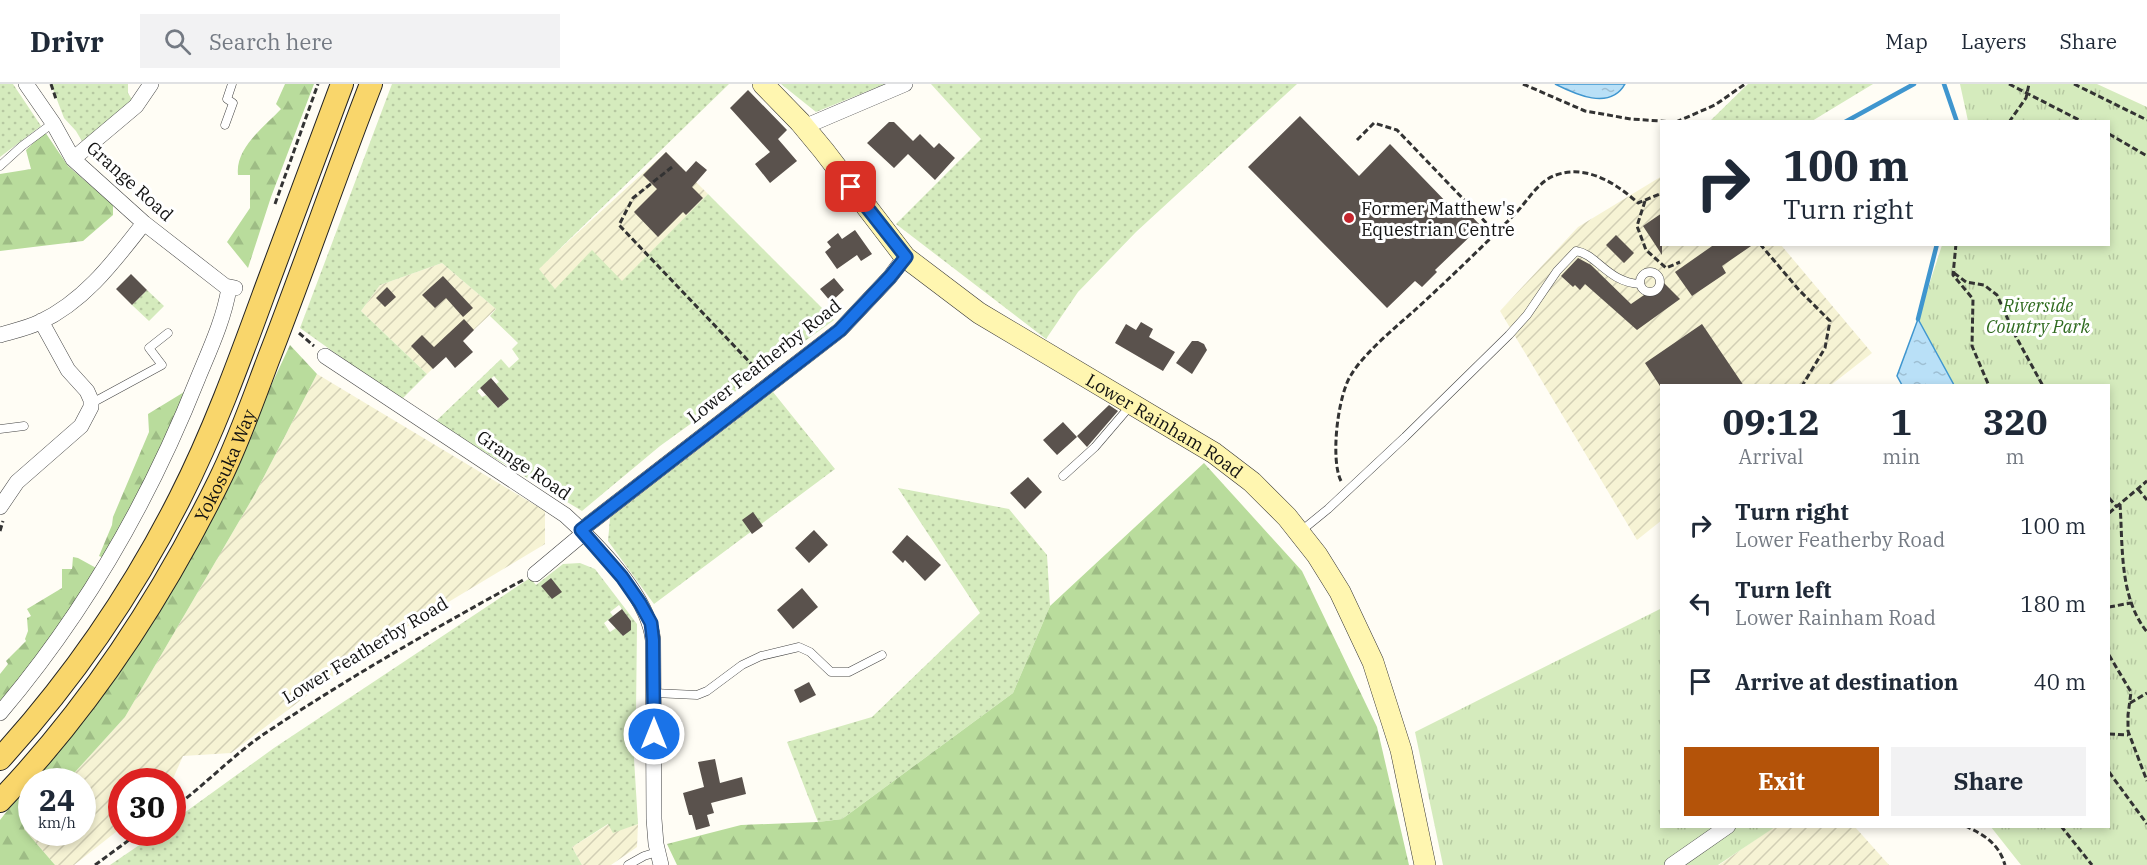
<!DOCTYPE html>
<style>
body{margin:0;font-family:"IBM Plex Serif",serif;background:#f2f2f3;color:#1f2937;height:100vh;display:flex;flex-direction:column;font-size:22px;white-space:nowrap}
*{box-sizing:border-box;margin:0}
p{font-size:20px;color:#747a83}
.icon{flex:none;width:33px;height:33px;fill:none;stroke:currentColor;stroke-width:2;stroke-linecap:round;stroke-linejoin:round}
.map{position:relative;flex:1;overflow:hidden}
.sheet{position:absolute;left:1660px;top:300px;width:450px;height:444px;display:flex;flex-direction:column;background:#fff;border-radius:0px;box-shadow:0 3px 9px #0003}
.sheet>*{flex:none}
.banner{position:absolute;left:1660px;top:36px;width:450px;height:126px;border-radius:0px;box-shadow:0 3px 9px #0003;background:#fff;color:#1f2937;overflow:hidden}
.speed{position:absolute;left:18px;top:684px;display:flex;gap:12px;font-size:30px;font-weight:700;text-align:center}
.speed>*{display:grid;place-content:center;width:78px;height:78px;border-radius:50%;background:#fff;box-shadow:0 3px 9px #0003;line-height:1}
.speed small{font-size:15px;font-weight:400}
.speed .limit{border:9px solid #d22;background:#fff;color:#111}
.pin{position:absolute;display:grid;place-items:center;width:51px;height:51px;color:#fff;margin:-26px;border-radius:12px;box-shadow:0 3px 9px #0006}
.me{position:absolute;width:66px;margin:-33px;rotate:0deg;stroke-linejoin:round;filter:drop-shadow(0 0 4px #0008)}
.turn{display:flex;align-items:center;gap:21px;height:126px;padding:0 24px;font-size:27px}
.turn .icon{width:78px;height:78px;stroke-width:2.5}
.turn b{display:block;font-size:42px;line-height:51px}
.eta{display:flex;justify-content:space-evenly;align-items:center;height:102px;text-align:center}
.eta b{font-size:36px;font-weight:700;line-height:42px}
.button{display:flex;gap:12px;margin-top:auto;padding:12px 24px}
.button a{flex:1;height:69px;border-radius:0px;background:#b45309;color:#fff;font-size:24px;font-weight:700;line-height:69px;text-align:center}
.button a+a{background:#f2f2f3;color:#1f2937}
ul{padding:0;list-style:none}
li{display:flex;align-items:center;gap:18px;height:78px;padding:0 24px}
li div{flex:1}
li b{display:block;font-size:22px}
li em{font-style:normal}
header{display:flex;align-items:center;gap:36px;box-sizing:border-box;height:84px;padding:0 30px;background:#fff;border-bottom:2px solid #e0e1e3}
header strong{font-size:28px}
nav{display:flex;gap:33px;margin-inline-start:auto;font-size:21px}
.search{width:420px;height:54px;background:#f2f2f3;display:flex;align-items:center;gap:15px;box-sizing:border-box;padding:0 21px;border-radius:0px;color:#747a83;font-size:22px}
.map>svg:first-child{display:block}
.farmland{fill:url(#farmland-furrows)}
.grass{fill:url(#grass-dots);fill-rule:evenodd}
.forest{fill:url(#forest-firs)}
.park{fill:url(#park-tufts)}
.water{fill:url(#water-ripples);stroke:#3f96cf;stroke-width:1.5}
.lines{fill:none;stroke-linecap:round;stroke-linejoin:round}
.stream{stroke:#3f96cf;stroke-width:4.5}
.building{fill:#5a524d}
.lane-casing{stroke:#444;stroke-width:9}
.street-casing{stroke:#444;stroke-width:16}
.secondary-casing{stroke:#333;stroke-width:22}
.primary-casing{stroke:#222;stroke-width:24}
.path{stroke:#333;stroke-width:3;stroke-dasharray:6 3;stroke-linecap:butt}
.lane{stroke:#fff;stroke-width:8}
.street{stroke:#fff;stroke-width:15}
.secondary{stroke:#fff6b0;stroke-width:21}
.primary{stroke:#f9d66b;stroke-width:22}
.route-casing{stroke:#114b97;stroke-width:15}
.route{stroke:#1a73e8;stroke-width:10}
.poi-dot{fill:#c4262e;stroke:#fff;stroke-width:2}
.labels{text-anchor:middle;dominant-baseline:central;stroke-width:6;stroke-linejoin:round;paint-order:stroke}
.street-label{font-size:18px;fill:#111;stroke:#fff}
.poi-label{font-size:18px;fill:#111;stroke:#fff;text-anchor:start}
.park-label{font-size:18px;font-style:italic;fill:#2f6b1f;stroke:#fff}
</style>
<header>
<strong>Drivr</strong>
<div class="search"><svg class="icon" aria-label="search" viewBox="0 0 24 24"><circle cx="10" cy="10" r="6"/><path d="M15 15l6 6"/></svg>Search here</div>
<nav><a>Map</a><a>Layers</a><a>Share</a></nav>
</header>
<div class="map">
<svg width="2147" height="781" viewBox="0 0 2147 781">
<defs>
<pattern id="farmland-furrows" width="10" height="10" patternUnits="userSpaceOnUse" patternTransform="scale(1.5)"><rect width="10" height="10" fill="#f6f3d4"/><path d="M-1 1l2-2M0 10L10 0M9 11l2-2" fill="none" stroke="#d2cfb5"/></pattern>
<pattern id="grass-dots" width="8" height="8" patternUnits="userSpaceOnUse" patternTransform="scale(1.5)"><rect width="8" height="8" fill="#d5ebbd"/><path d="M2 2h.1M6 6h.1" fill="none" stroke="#b6c8a1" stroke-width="1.8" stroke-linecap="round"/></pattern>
<pattern id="forest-firs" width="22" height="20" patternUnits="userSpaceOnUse" patternTransform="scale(1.5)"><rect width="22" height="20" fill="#b9dc9c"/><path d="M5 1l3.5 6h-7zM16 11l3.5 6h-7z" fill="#9ebc85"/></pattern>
<pattern id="park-tufts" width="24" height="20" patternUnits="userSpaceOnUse" patternTransform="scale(1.5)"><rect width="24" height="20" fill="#d5ebbd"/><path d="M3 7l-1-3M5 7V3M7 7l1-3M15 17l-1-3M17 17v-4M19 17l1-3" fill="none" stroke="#b6c8a1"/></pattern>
<pattern id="water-ripples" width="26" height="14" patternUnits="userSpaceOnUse" patternTransform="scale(1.5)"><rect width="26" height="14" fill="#b9e0f7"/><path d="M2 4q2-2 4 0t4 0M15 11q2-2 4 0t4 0" fill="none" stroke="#9ebfd3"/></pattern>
</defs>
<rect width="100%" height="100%" fill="#fffdf5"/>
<path class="farmland" d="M 666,68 L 708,110 L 622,198 L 555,205 L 538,185 Z
M 1662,92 L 1662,160 L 1781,161 L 1872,269 L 1831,301 L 1662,302 L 1662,436 L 1637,456 L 1500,227 L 1578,143 Z
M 442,179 L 496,225 L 427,290 L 361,227 L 380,201 Z
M 317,290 L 545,427 L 545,460 L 362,570 L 231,669 L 183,672 L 172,697 L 122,698 L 121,744 L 74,781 L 55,781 L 24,745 L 31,736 L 32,748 L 82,748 L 82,698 L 67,697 L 125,633 L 255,410 Z
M 609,740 L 614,748 L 638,740 L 637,763 L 611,781 L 582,781 L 572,763 Z
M 1775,742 L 1855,743 L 1889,781 L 1719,781 Z"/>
<path class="grass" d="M 0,0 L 13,0 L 41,42 L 0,73 Z
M 51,0 L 128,0 L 128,9 L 136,22 L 86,64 L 76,47 L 64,34 Z
M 392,0 L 729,0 L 539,185 L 555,205 L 592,166 L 622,197 L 708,110 L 834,236 L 660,362 L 582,427 L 435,338 L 501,275 L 509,284 L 519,275 L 512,265 L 518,259 L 490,232 L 496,225 L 442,179 L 380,201 L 361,227 L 427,290 L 401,316 L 300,244 ZM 494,292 L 499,298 L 496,300 L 509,315 L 498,324 L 486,311 L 482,313 L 477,307 Z
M 781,0 L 885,0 L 816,28 Z
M 931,0 L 1297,0 L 1136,148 L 1078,208 L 1046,255 L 896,140 L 981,55 Z
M 1748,0 L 1873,0 L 1812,37 L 1710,37 Z
M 147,206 L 164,222 L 149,237 L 132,221 Z
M 773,308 L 835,385 L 654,520 L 608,457 L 610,434 Z
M 898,404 L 1009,425 L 1047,471 L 1050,522 L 1013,609 L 842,735 L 818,738 L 787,658 L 872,633 L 980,529 Z
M 580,479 L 595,485 L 637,540 L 636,630 L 634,629 L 633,658 L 638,740 L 613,749 L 608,740 L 572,763 L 582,781 L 110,781 L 157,749 L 172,748 L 173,737 L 274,664 L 530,494 L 536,501 L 563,480 ZM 619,521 L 631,537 L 630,546 L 623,552 L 616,544 L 610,548 L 604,539 L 613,532 L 610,528 Z"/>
<path class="forest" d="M 285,0 L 314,0 L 271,113 L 248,184 L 227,158 L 250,124 L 250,91 L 238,91 C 235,64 264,43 281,25 L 276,20 Z
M 45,48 L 68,82 L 113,121 L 113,131 L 83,157 L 0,167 L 0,90 L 31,85 L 26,66 Z
M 290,261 L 317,290 L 255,410 L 125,633 L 67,697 L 32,698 L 31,736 L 24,745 L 55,781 L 0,781 L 0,736 L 96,612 L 231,387 Z
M 189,305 L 106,475 L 99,472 L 112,441 L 113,433 L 149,348 L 148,330 Z
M 1204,379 L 1302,487 L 1377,643 L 1409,781 L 677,781 L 667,760 L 741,741 L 818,738 L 842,735 L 1013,609 L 1050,522 Z
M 73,473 L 78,474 L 98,485 L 74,524 L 0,621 L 0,590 L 8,580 L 6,577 L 26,557 L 25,555 L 28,547 L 27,534 L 31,532 L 27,525 L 62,504 L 62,485 L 72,485 Z"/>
<path class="park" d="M 1960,0 L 2097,0 L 2147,23 L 2147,781 L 2021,781 L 1991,743 L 2109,742 L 2109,302 L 1954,301 L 1918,235 L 1942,161 L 2109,160 L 2109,38 L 1968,37 Z
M 1662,524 L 1662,742 L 1775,743 L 1718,781 L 1443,781 L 1415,648 Z"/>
<path class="water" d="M 1555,0 L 1625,0 C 1610,27 1575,10 1555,0 Z
M 1918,235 L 1954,301 L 1902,301 L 1897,292 Z"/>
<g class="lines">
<path class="stream" d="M 1944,0 L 1957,38
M 1845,38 L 1914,0
M 1918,235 L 1937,160"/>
</g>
<path class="building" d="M 748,6 L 787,46 L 778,55 L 797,77 L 770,99 L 755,80 L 770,68 L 730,24 Z
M 1300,32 L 1359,92 L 1390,60 L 1453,125 L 1459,119 L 1481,142 L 1435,186 L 1437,188 L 1422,203 L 1415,197 L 1387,224 L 1248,83 Z
M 889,38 L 894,38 L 913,57 L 920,50 L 934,64 L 939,59 L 955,74 L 935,96 L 908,70 L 894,84 L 867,59 Z
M 666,68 L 686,88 L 696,77 L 707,86 L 692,103 L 703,114 L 686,131 L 683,128 L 658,153 L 634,128 L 657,105 L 643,91 Z
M 1662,129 L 1662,171 L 1643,142 Z
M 855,146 L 872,170 L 861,177 L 857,171 L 837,185 L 825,168 L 831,163 L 827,158 L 838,149 L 842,155 Z
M 1616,151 L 1634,169 L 1624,179 L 1606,161 Z
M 1715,160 L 1754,160 L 1722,182 L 1726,189 L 1692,212 L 1675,188 Z
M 1578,174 L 1591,181 L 1631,220 L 1663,198 L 1680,215 L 1637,246 L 1585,200 L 1580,206 L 1575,201 L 1573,203 L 1561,192 Z
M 131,190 L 147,206 L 132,221 L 116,205 Z
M 443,192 L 473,224 L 463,233 L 446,214 L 435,224 L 422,211 Z
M 834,194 L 844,206 L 831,218 L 820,205 Z
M 387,203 L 396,213 L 385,223 L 376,214 Z
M 464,235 L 474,246 L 463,257 L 473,268 L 455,284 L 446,273 L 433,285 L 411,262 L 422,251 L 434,263 Z
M 1141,238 L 1153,245 L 1149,253 L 1175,268 L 1163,287 L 1115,259 L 1126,240 L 1136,246 Z
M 1702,240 L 1744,302 L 1660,302 L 1645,279 Z
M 1192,257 L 1198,257 L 1204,260 L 1207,266 L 1192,290 L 1176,279 Z
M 491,294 L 509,315 L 498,324 L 480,304 Z
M 1109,321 L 1118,327 L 1087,363 L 1077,352 Z
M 1063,338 L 1077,353 L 1057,371 L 1043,356 Z
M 1028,393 L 1042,408 L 1025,425 L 1010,409 Z
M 753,428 L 763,442 L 752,450 L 742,436 Z
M 814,446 L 828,461 L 809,479 L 795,464 Z
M 907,451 L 941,481 L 925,497 L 905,476 L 903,479 L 892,468 Z
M 551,494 L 562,508 L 552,515 L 541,502 Z
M 802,504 L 818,523 L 793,545 L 777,526 Z
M 622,525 L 631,537 L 631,546 L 623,552 L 608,536 Z
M 809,598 L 816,611 L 800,619 L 794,606 Z
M 668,636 L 682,637 L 681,660 L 667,659 Z
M 715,675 L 720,699 L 742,693 L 746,710 L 711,719 L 714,729 L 707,731 L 710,742 L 696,746 L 692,731 L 689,731 L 683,709 L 704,703 L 698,678 Z"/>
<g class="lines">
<g class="lane-casing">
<path id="lane" d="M 225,41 L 233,19 L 227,15 L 232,0
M 0,82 L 22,62 L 53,39
M1640 198a10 10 0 1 1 20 0a10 10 0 1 1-20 0Z
M 92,319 L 162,281 L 149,264 L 168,249
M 0,345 L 24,342
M 1063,392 L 1095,363 L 1131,321
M 1301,447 L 1328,425 L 1405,353 L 1509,251 L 1527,231 L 1557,187 L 1576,167 C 1597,170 1607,198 1640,200
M 654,609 L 697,611 L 707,607 L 742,581 L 761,572 L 799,563 L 810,568 L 831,588 L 849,588 L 882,571
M 628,781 L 644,772 L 657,768"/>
</g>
<g class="street-casing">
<path id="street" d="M 26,0 L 53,39 L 73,75 L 144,139 L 225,202 L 235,204 L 233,204
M 804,43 L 905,0
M 73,75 L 136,22 L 151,0
M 0,251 C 13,247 28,244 40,238 C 85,217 115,176 144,139
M 325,272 L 565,431 C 598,461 648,511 653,556 L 654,735 L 656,760 L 661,781
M 0,423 L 17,398 L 81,342 L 91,323 L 91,316 L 87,307 L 68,286 L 41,237
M 581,446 L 840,246 L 890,193 L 905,173
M 535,490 L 584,449
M 0,629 C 84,530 150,415 198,294 C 210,265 224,235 229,204
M 1672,781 L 1728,742"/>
</g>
<g class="secondary-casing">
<g id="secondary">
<path id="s1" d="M 763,0 L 800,38 L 824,67 L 905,173 L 979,229 L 1214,369 L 1252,398 L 1287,433 L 1317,471 L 1340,508 L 1373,578 L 1401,666 L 1425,781"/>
</g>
</g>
<g class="primary-casing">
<g id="primary">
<path d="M 0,675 C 71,597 132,509 180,414 C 214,347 240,275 266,204 C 291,136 316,68 342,0"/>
<path id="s2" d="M 0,717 C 89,624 162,513 219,397 C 239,357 254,313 270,271 C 305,181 336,90 371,0"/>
</g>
</g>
<path class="path" d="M 51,0 L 56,15
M 1523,0 L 1585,27 L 1631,35 L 1675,38
M 2009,0 L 2083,38
M 2074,0 L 2147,36
M 1676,38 L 1715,21 L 1745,0
M 2009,38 L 2026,14 L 2029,0
M 2109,50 L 2147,72
M 1357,56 L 1374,39 L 1397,46 L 1495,148
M 672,83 L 633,114 L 619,141 L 760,289
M 1645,117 L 1637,142 L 1646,166 L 1666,184 L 1680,178
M 275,120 L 318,0
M 149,123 L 160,131
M 1760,160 L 1799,206 L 1830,237 L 1825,264 L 1802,302
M 1956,160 L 1953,191 L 1973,215 L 1972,262 L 1989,302
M 1954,189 L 1966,198 L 1984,201 L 1997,211 L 2015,251 L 2043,302
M 299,249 L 314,262
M 1341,397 C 1330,375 1338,311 1351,291 C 1364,269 1396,243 1415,226 C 1449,195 1482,163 1514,131 C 1527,118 1538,97 1556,91 C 1587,80 1617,100 1638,119 L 1662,109
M 2138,405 L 2147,416
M 2109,414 L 2117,423
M 2120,420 C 2123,463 2119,513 2147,548
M 2109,429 L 2147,397
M 0,447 L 3,437
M 2109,523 L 2131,519
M 2109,571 L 2131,608 L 2128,631 L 2128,647 L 2147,697
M 2130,619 L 2147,609
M 2109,650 L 2128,651
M 2109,688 L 2147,740
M 172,725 C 204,702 232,672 264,650 C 348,594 435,544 523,496
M 1965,742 C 1985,751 1999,760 2005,781
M 2061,742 L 2092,781
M 95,781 L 140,748"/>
<use href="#lane" class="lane"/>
<use href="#street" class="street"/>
<use href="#secondary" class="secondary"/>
<use href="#primary" class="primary"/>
</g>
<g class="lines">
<g class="route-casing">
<path id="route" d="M 654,650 L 653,556 L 651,539 L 640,519 L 622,493 L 581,446 L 840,246 L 890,193 L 906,173 L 851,103"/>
</g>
<use href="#route" class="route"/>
</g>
<circle class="poi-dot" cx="1349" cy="134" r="6"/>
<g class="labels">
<g class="street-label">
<text transform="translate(130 97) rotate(42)">Grange Road</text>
<text transform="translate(764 277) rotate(-38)">Lower Featherby Road</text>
<text stroke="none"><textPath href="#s1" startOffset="534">Lower Rainham Road</textPath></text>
<text stroke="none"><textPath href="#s2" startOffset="406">Yokosuka Way</textPath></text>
<text transform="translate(524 381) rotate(34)">Grange Road</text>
<text transform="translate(365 566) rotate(-31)">Lower Featherby Road</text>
</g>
<g class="poi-label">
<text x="1361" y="124">Former Matthew's<tspan x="1361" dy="21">Equestrian Centre</tspan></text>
</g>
<g class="park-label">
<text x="2038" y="221">Riverside<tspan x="2038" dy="21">Country Park</tspan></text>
</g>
</g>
</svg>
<div class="speed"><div>24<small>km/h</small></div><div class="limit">30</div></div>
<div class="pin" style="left:851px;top:103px;background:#d93025"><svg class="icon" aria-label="arrive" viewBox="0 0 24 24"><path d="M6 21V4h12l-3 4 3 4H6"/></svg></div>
<svg class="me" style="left:654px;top:650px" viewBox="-20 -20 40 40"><circle r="17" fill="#1a73e8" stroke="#fff" stroke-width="3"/><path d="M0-11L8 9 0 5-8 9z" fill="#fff"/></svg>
<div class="banner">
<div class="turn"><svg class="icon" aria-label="right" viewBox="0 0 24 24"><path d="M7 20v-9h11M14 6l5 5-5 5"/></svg><div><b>100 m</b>Turn right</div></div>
</div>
<section class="sheet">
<div class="eta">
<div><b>09:12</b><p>Arrival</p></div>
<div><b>1</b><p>min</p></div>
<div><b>320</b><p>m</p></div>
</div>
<ul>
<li><svg class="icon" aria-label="right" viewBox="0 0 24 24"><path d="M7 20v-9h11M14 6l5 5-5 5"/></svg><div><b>Turn right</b><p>Lower Featherby Road</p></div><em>100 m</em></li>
<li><svg class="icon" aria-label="left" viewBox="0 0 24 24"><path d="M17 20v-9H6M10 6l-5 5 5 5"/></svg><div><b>Turn left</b><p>Lower Rainham Road</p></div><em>180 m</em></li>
<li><svg class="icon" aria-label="arrive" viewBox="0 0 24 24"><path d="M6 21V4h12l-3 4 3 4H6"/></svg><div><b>Arrive at destination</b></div><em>40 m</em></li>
</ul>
<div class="button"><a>Exit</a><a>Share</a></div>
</section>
</div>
